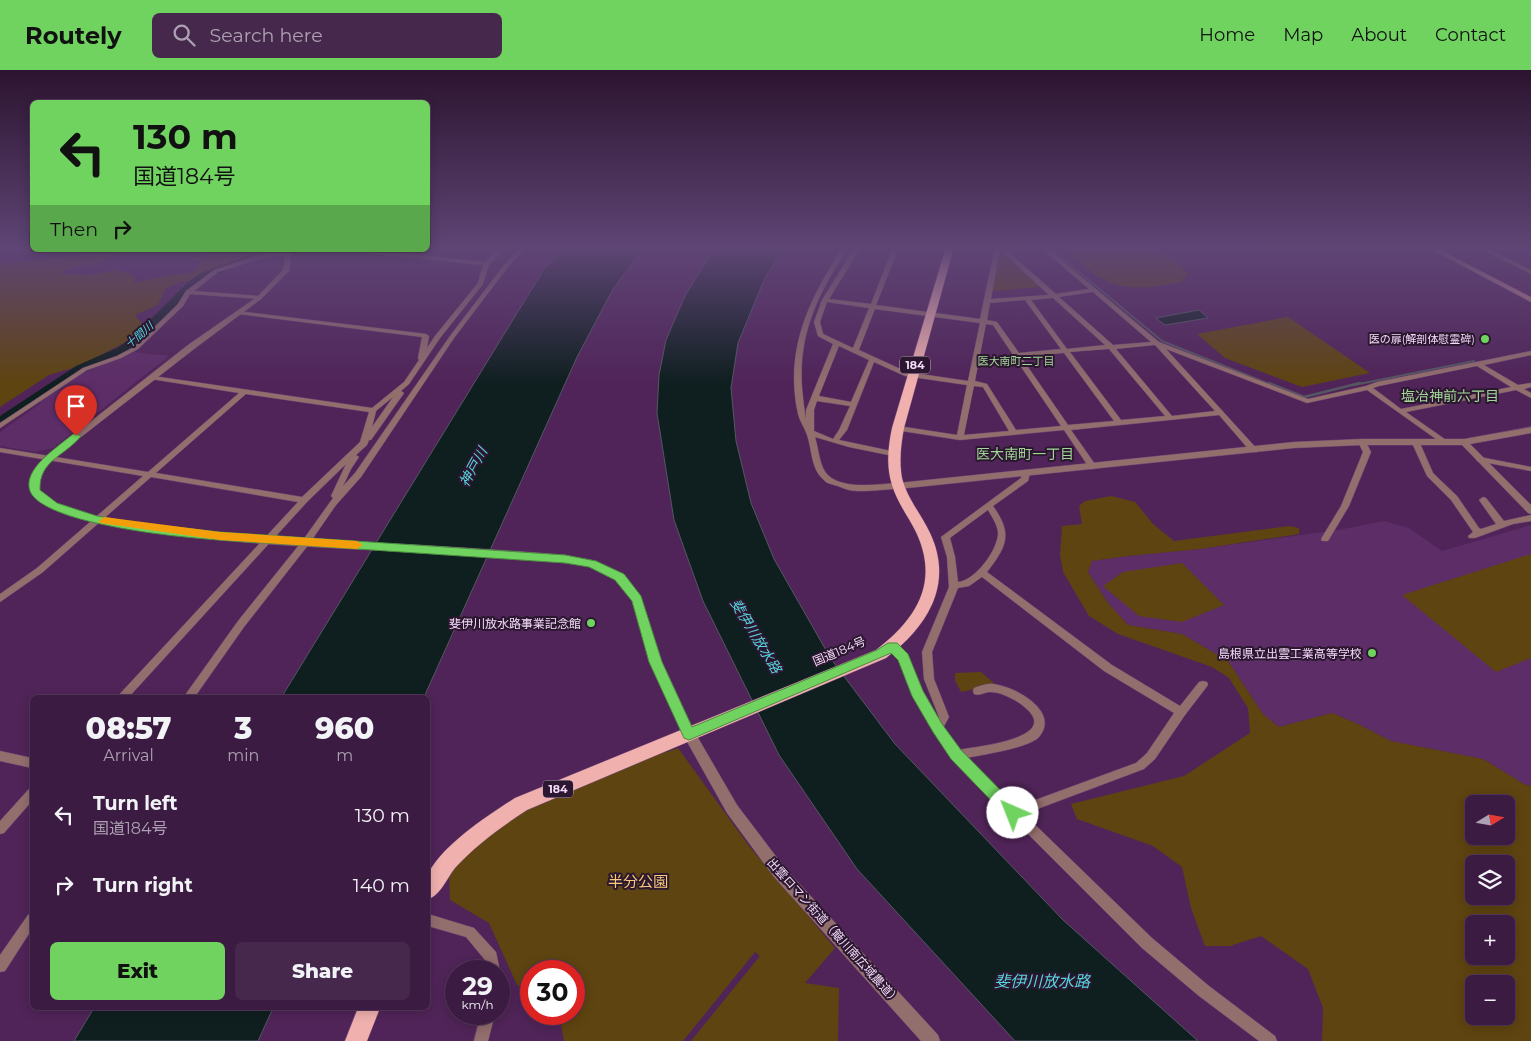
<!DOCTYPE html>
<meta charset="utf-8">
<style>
body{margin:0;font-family:Montserrat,"Noto Sans JP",sans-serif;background:#47284d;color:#f1f3f6;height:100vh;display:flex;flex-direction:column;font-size:19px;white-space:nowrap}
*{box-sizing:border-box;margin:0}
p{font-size:16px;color:#aca1b2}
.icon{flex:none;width:28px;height:28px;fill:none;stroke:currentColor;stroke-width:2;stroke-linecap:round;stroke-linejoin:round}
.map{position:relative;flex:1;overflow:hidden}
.side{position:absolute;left:30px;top:625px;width:400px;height:315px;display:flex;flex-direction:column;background:#3c1b42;border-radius:8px;box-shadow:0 2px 12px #0003,0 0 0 1px #55395b}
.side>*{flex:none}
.banner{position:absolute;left:30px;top:30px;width:400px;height:152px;border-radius:8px;box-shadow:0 2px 12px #0003,0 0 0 1px #55395b;background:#70d35f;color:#111;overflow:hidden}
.needle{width:32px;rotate:79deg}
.tools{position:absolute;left:1465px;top:725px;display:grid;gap:10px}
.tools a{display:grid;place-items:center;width:50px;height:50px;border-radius:8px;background:#3c1b42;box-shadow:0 2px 12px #0003,0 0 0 1px #55395b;font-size:25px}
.speed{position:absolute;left:445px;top:890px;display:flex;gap:10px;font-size:25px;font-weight:700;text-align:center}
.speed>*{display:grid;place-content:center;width:65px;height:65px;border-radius:50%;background:#3c1b42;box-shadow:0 2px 12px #0003,0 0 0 1px #55395b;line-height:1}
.speed small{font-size:12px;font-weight:400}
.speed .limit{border:8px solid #d22;background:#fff;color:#111}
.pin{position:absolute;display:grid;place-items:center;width:42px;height:42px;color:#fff;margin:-51px -21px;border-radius:50% 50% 50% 0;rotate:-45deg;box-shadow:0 0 5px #0007}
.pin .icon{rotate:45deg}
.me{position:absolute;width:55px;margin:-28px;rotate:316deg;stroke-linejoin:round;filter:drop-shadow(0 0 4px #0008)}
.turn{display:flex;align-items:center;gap:18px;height:105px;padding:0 20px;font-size:22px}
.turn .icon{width:65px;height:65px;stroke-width:2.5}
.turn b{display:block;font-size:35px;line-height:42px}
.then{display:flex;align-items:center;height:48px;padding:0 20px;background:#0003;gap:10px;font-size:19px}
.eta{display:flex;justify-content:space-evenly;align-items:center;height:85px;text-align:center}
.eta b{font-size:30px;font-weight:800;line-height:35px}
.action{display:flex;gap:10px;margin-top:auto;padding:10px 20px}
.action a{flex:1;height:58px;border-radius:8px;background:#70d35f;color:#111;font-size:20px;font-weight:800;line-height:58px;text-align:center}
.action a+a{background:#47284d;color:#f1f3f6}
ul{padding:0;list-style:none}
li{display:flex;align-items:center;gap:15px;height:70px;padding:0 20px}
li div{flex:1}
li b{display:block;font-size:19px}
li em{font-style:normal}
header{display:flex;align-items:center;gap:30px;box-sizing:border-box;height:70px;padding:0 25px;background:#70d35f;color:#111}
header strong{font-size:24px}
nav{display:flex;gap:28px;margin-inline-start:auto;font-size:18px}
.search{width:350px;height:45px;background:#47284d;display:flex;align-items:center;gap:12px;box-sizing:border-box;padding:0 18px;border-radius:8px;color:#aca1b2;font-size:19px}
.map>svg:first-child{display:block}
.built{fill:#5d2d67}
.green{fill:#5e4410;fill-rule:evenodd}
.water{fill:#0f1f20;stroke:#545761}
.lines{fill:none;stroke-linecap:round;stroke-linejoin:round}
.stream-far1{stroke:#545761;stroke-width:2}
.stream{stroke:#545761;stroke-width:2.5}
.river{fill:#0f1f20;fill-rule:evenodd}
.minor-casing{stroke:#6e4575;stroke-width:1}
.tertiary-casing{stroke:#6e4575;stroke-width:1}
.secondary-casing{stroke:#6e4575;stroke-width:1}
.trunk-casing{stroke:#6e4575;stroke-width:1}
.minor{fill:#926e6d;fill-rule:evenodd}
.tertiary{fill:#926e6d;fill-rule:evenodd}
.secondary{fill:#c38b89;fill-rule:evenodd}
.trunk{fill:#efb0ae;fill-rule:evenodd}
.route{fill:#70d35f;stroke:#49893e}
.slow{fill:#f59e0b}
.poi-dot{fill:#70d35f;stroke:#2b172f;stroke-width:2}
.labels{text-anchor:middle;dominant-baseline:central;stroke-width:4;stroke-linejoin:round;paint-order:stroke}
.far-water-label{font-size:11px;font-style:italic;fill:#55d5dd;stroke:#2b172f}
.far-poi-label{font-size:11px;fill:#f5dbfa;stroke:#2b172f;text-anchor:end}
.far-neighbourhood-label{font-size:11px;fill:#a2d698;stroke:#2b172f}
.shield{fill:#2b172f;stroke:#b8a0bd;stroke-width:1}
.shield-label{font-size:11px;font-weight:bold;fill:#f5dbfa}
.poi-label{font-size:12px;fill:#f5dbfa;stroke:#2b172f;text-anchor:end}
.street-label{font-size:12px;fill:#f5dbfa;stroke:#2b172f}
.neighbourhood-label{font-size:14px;fill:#a2d698;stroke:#2b172f}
.water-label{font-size:14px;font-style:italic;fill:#55d5dd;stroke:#2b172f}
.near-park-label{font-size:15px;fill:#f7c978;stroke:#2b172f}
.near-water-label{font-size:16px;font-style:italic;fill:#55d5dd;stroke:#2b172f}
</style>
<header>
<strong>Routely</strong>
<div class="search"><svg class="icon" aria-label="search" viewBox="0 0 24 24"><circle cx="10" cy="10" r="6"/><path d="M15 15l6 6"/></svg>Search here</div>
<nav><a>Home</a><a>Map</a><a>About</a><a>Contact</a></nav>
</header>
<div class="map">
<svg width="1531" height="971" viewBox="0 0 1531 971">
<rect width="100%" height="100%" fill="#502458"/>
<path class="built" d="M 134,282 L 169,286 L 53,378 L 36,382 L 0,376 L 0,362 L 41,333 L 39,332 L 79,304 Z
M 1384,451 L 1409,458 L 1442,481 L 1531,455 L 1531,716 L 1524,714 L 1483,689 L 1391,671 L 1358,654 L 1332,643 L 1279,657 L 1263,644 L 1228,591 L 1182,564 L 1128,555 L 1108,533 L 1088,502 L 1092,491 L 1128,486 L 1200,479 L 1338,460 Z"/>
<path class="green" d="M 1061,177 L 1156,177 L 1178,193 L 1188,204 L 1182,212 C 1157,216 1128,223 1105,210 C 1089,202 1075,187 1061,177 Z
M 95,180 L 126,180 C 115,182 108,190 97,193 C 83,196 71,195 60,204 L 89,205 L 119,200 L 135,206 L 134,213 L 159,207 L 192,203 L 201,194 L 200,190 L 185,190 L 211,184 L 214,180 L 268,180 L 212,200 L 192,212 L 182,211 L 165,219 L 158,235 L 135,245 L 143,255 L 128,271 L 79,296 L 49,305 L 0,337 L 0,194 L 75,186 Z
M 999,180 L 1002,181 L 1042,217 L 992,221 Z
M 1288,247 L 1370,303 L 1302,317 L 1225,288 L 1197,264 Z
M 1111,426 L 1135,432 L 1153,454 L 1174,471 L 1289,456 L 1299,458 L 1299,464 L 1200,479 L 1128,486 L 1092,491 L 1088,502 L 1108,533 L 1128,555 L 1182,564 L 1228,591 L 1263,644 L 1279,657 L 1332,643 L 1358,654 L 1391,671 L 1483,689 L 1524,714 L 1531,716 L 1531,971 L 1322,971 L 1323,938 L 1308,899 L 1261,866 L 1230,876 L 1205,876 L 1191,838 L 1182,797 L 1153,776 L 1077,749 L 1071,734 L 1184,706 L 1250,663 L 1248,638 L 1229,608 L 1212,597 L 1118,564 L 1089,546 L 1063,502 L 1060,485 L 1062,456 L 1082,454 L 1079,436 L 1085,431 ZM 1474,734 L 1506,734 L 1506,766 L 1474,766 ZM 1474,794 L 1506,794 L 1506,826 L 1474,826 ZM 1474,854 L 1506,854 L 1506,886 L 1474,886 ZM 1474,914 L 1506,914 L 1506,946 L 1474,946 Z
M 1531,484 L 1531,588 L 1496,602 L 1402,525 Z
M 1182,493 L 1224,535 L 1182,552 L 1139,546 L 1103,516 L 1123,502 Z
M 981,602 L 996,615 L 961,622 L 955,610 L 955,603 Z
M 678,678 L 749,776 L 835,878 L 805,913 L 839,918 L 838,971 L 691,971 L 760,886 L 755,882 L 683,971 L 564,971 L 561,955 L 562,944 L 574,944 L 574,901 L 531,901 L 531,922 L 517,915 L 489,853 L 450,830 L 449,801 L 509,748 L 616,699 Z"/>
<path class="water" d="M 566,177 L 644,177 L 613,219 L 577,287 L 424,627 L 281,628 L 544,199 Z
M 715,177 L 784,177 L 764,210 L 738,273 L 731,318 L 736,371 L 751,433 L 774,489 L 831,589 L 895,674 L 1063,850 L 1198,971 L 1015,971 L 857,799 L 779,685 L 703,531 L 674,450 L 657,343 L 659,305 L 666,270 L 685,226 Z
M 1199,240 L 1208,248 L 1165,255 L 1156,248 Z
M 94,938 L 273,938 L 258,971 L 74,971 Z"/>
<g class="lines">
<path class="stream-far1" d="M 1049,177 L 1162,271 L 1272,315
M 1354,315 L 1474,291"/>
<path class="stream" d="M 1269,313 L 1304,327 L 1360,313"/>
<path class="river" d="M 266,180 L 281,180 L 280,182 L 211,206 L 197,215 L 142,272 L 125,284 L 84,302 L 5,355 L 0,356 L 0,346 L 76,296 L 117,278 L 134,266 L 189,211 L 203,202 Z"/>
<g class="minor-casing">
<path id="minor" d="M 501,177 L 507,177 L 489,195 L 483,214 L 440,268 L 409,314 L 401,321 L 404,323 L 371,370 L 369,370 L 367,375 L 356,385 L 359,387 L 351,399 L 343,416 L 355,403 L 450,266 L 504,195 L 521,177 L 527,177 L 508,197 L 454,268 L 361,407 L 336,435 L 309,474 L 244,557 L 194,628 L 183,628 L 238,551 L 303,470 L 333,428 L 331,426 L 346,394 L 307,432 L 128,628 L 116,628 L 298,432 L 151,407 L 43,502 L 0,532 L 0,524 L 37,498 L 143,406 L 0,382 L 0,378 L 148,402 L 239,323 L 151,309 L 150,308 L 153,306 L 372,338 L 404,312 L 419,290 L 418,288 L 422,267 L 239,244 L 237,243 L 237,241 L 426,264 L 429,266 L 427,278 L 435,266 L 478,213 L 483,195 L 354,182 L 351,180 L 370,180 L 485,192 ZM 246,324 L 369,342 L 360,372 L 302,427 L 156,403 ZM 393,327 L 372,357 L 376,341 Z
M 843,177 L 849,177 C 819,222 798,262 802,318 C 803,328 804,338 806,349 L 806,340 L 833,274 L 818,266 L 814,252 L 822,230 L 855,177 L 861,177 L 829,229 L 871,234 L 893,177 L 899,177 L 876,235 L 980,249 L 995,177 L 1004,178 L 1056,224 L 1089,219 L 1040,177 L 1046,177 L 1159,272 L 1308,329 L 1366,316 L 1377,312 L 1531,281 L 1531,285 L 1484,295 L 1518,315 L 1531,313 L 1531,317 L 1524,319 L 1531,323 L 1531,328 L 1516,320 L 1406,342 L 1446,370 L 1447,372 L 1446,374 L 1443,374 L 1367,320 L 1307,333 L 1166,279 L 1258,380 L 1257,382 L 1251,382 L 1219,345 L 1071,360 L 1097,397 L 1093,399 L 1090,399 L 1064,360 L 960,370 L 895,360 L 895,356 L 898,356 L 957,365 L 967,315 L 905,306 L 874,292 L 847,360 L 839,370 L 896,382 L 897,384 L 896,386 L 893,386 L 849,377 L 815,367 C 818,377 819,389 823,398 C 834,422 877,414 898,413 L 902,416 L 898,419 C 885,419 860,423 849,420 C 844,419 839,416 834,415 C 831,414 826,413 824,410 C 811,400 812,379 807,365 C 805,358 800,352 798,344 C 784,280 809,229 843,177 ZM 1000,180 L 1049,225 L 991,229 ZM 1093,222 L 1151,272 L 1113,275 L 1059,227 ZM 1053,228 L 1105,275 L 1067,279 L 1031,230 ZM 1025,230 L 1061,279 L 1019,283 L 997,252 L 987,250 L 990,233 ZM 827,232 L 869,238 L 853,278 L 823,264 L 820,252 ZM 875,239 L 980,253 L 968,311 L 907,302 L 859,280 ZM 986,254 L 993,255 L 1061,356 L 1016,360 L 987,314 L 975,311 ZM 1155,275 L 1215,341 L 1172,346 L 1116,279 ZM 839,276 L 869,290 L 851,332 L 819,326 ZM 1109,279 L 1165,346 L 1121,350 L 1070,282 ZM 1064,283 L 1114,351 L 1068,355 L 1021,287 ZM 1477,296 L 1511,317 L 1401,339 L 1373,318 L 1379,316 ZM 974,316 L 983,317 L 1009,361 L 964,365 ZM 817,331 L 850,336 L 839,360 L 833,369 L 814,361 L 814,340 Z
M 1477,177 L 1484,177 L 1531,200 L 1531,204 Z
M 1520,177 L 1527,177 L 1531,179 L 1531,183 Z
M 295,180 L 309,180 L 306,182 L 260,189 L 218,202 L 194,221 L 259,226 L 262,228 L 261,229 L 190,224 L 183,236 L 138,279 L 121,288 L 87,300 L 0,358 L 0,353 L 83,298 L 117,286 L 134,277 L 178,234 L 186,221 L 214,200 L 259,185 Z
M 1359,370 L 1365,370 L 1371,382 L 1349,436 L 1328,471 L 1322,471 L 1321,469 L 1341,436 L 1363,382 L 1358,372 Z
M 1413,371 L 1419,371 L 1433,403 L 1457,426 L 1479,458 L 1481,459 L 1496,454 L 1479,430 L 1483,427 L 1486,428 L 1504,451 L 1531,445 L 1531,451 L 1513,454 L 1475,468 L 1469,468 L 1468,466 L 1473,462 L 1451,430 L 1427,406 L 1412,373 Z
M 1477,387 L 1480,387 L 1531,397 L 1531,401 L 1477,391 L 1476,389 Z
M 1026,400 L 1030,403 L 1028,411 L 993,436 C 1013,464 1007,476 987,502 L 1112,595 L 1180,636 L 1199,612 L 1203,611 L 1207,612 L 1208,615 L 1185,645 L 1155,689 L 1144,699 L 1024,744 L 1152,868 L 1209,916 L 1275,966 L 1277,971 L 1259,971 L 1199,926 L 1142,878 L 1012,748 L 1009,747 L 1007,743 L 952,688 L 933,661 L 913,625 L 900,590 L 887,576 L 889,573 C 907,569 916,609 922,621 C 926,631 932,640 937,649 L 939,647 L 924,609 L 922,582 L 949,517 L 947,487 L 941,467 L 1021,408 L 1022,403 ZM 988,440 C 992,447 997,454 998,462 C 999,479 975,511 958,512 L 955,487 L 950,468 ZM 982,507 L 1104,601 L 1174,643 L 1147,683 L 1136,693 L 1016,737 L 966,688 C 981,685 1029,678 1039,667 C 1061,641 1014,616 993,614 C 987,613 980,616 974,618 L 973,621 L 974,624 C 980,626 983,623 989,622 C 994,622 1000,623 1004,625 C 1014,629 1026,636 1032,645 C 1048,670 973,677 958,680 L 943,658 L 949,647 L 934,609 L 932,582 L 958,518 L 969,516 Z
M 0,681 L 32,688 L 32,698 L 0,691 Z
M 32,719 L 32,731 L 4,763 L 0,764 L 0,751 L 28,720 Z
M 32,843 L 32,859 L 5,901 L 0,902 L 0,885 L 28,845 Z
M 428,844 L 474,858 L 496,882 L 500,901 L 499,903 L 499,901 L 487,901 L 485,890 L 466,867 L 428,856 Z
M 481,944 L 495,944 L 488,971 L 474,971 Z"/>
</g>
<g class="tertiary-casing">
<path id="tertiary" d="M 286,180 L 292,180 L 289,201 L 261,229 L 194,279 L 54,388 C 45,396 31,411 42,424 C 76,464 355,472 418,475 C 467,478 516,481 565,485 L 596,491 L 623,504 L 641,527 L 662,592 L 694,661 L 737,735 L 784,797 L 938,965 L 940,971 L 921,971 L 774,807 L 727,743 L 685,668 L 650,592 L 632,531 L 615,510 L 590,497 L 565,493 C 515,488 465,485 414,482 C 347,478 75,471 36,428 C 23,415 32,400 43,389 L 188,275 L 257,227 L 283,200 Z
M 1531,357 L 1531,363 L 1470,374 L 1531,435 L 1531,444 L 1528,443 L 1462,375 L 1362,375 L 1294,378 L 898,419 L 893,416 L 898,413 L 1294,372 L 1362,369 L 1464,369 Z"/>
</g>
<g class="secondary-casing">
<path id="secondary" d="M 1427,177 L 1434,177 L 1531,227 L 1531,232 Z"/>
</g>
<g class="trunk-casing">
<path id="trunk" d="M 946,177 L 954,177 L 904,358 C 901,374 899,391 902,408 C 907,428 921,444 930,463 C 954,514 928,556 886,588 L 527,740 C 501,757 476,775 455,798 C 447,808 440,826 428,829 C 428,821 425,809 429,802 C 444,774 488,745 515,728 L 876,580 C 916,549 940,513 916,462 C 908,446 897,432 892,415 C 886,396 888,377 892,358 Z
M 358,938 L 380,938 L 367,971 L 345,971 Z"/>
</g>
<use href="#minor" class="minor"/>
<use href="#tertiary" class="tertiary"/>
<use href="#secondary" class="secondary"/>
<use href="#trunk" class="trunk"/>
</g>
<linearGradient id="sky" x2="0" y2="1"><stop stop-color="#2c1430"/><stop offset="0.57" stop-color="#5e4575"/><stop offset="1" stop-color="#5e4575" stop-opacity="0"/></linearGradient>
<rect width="1531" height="313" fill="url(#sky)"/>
<path class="route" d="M 73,364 L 76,364 L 81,366 C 64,387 39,390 40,420 L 57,433 L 97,446 L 138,453 L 220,462 L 565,485 L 596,491 L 624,504 L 641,526 L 662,592 L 692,657 L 877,580 L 888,573 L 897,573 L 908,584 L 923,621 L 942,654 L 961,680 L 1018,738 L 1021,743 L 1018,748 L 1013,750 L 1008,748 L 951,689 L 933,662 L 912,626 L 898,590 L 891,583 L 689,670 L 684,668 L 649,592 L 632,531 L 615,510 L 589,497 L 565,493 C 476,487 387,481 298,475 C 231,471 161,468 96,453 C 79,449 36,438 30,421 C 22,399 58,377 73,364 Z"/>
<path class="slow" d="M 104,447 L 220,462 L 357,471 L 363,475 L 357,479 L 220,470 L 100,453 L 99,451 Z"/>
<g class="poi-dot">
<circle cx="1485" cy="269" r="5"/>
<circle cx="591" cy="553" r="5"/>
<circle cx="1372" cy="583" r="5"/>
</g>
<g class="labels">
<g class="far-water-label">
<text transform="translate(139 265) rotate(-41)">十間川</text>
</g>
<g class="far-poi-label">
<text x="1475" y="269">医の扉(解剖体慰霊碑)</text>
</g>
<g class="far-neighbourhood-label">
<text x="1016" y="291">医大南町二丁目</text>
</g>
<g class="shield">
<rect x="900" y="286.5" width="30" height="17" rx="4"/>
<rect x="543" y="710.5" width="30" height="17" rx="4"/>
</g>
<g class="shield-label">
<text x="915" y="295">184</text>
<text x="558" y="719">184</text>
</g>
<g class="poi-label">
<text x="581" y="553">斐伊川放水路事業記念館</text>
<text x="1362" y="583">島根県立出雲工業高等学校</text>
</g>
<g class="street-label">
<text transform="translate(839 581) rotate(-23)">国道184号</text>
<text transform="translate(834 861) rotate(48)">出雲ロマン街道（簸川南広域農道）</text>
</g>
<g class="neighbourhood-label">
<text x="1450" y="326">塩冶神前六丁目</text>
<text x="1025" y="384">医大南町一丁目</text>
</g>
<g class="water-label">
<text transform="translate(473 397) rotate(-61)">神戸川</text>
<text transform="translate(756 566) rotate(59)">斐伊川放水路</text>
</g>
<g class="near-park-label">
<text x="638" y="811">半分公園</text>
</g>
<g class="near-water-label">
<text x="1042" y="911">斐伊川放水路</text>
</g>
</g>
</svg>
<div class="tools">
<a><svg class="needle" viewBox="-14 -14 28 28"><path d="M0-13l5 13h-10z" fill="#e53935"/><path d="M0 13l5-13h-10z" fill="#aca1b2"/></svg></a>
<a><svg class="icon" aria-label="layers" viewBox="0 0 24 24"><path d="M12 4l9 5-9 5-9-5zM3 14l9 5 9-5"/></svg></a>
<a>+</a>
<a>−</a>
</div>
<div class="speed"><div>29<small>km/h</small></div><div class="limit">30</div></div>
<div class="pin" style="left:76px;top:366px;background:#d93025"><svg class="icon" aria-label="arrive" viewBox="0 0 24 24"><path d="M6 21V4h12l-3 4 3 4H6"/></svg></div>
<svg class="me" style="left:1013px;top:743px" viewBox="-20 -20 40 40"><circle r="19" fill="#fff"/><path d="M0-13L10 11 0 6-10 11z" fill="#70d35f"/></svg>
<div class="banner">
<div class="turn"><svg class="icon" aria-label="left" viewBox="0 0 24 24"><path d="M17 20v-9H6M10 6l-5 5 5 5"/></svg><div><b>130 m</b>国道184号</div></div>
<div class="then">Then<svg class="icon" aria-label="right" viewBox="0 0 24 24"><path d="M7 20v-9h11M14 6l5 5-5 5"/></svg></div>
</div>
<section class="side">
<div class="eta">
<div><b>08:57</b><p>Arrival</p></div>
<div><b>3</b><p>min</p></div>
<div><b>960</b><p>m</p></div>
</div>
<ul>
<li><svg class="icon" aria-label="left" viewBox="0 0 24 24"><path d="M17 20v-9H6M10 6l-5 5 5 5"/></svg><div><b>Turn left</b><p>国道184号</p></div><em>130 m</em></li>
<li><svg class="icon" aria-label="right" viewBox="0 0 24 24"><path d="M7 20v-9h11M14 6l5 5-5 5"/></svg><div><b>Turn right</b></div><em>140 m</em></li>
</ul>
<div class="action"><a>Exit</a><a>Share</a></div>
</section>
</div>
